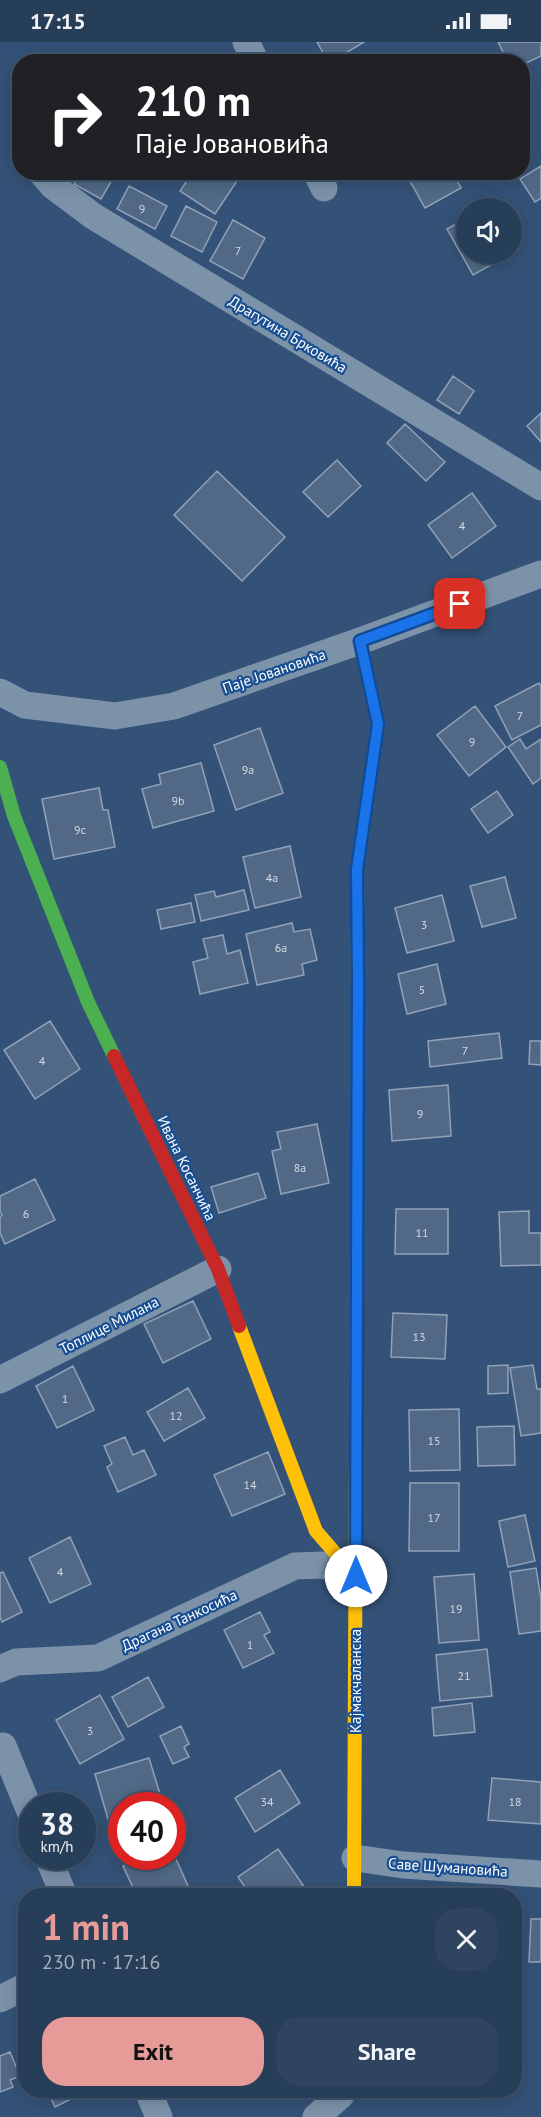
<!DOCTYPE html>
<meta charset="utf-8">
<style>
body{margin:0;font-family:"PT Sans",sans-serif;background:#2f455f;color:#f1f3f6;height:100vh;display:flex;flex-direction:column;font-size:22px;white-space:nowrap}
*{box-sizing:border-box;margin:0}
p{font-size:20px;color:#a4aeba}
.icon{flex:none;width:33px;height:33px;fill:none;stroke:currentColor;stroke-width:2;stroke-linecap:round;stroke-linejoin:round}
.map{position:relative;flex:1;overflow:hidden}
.drawer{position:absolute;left:18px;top:1846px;width:504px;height:210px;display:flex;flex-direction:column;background:#273e59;border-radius:24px;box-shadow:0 3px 15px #0003,0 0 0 2px #43576f}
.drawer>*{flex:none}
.banner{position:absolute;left:12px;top:12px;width:518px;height:126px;border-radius:24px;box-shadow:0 3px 15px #0003,0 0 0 2px #43576f;background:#202124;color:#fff;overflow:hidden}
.fabs{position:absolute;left:456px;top:156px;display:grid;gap:12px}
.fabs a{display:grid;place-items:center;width:66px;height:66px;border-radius:50%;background:#273e59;box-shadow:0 3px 15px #0003,0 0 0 2px #43576f;font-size:30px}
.speed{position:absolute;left:18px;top:1750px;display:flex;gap:12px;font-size:30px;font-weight:700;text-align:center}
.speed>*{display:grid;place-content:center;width:78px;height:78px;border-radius:50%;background:#273e59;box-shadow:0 3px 15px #0003,0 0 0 2px #43576f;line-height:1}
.speed small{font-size:15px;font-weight:400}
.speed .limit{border:9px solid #d22;background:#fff;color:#111}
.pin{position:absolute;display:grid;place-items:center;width:51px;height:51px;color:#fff;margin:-26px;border-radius:12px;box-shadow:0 3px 9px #0006}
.me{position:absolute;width:66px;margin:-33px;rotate:0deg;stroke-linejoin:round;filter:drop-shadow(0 0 4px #0008)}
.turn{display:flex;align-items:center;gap:21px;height:126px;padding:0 24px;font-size:27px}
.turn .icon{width:78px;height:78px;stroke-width:2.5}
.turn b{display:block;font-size:42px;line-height:51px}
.round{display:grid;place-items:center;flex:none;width:63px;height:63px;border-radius:24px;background:#2f455f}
.head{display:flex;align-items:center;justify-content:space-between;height:102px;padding:0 24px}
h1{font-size:36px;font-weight:600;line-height:45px;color:#e69b98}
.button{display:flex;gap:12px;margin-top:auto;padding:12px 24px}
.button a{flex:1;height:69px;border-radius:24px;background:#e69b98;color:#111;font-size:24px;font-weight:600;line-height:69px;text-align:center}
.button a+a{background:#2f455f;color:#f1f3f6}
.status{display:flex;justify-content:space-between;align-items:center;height:42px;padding:0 30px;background:#273e59;direction:ltr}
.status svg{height:16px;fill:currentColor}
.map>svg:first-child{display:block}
.building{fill:#516986;stroke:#91a2b8;stroke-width:1.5}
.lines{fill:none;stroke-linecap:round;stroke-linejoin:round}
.street{stroke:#7c92a9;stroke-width:27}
.fast{stroke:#4caf50;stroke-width:14}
.slow{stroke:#ffc107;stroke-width:14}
.jam{stroke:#c62828;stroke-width:14}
.route-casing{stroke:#114b97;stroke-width:15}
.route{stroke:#1a73e8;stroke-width:10}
.labels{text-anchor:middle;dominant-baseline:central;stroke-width:4.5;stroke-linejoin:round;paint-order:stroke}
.number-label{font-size:12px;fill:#d4dae1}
.street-label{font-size:15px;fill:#fff;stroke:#194f92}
</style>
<div class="status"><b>17:15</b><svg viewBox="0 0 49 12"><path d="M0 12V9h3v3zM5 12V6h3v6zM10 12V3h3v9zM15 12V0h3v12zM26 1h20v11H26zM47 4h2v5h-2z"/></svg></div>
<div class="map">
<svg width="541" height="2075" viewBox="0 0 541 2075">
<rect width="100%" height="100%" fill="#345277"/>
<path class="building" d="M 317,0 L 364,0 L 331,20 L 328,20 Z
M 498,0 L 541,0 L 541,14 L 522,23 L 522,20 L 508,20 Z
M 541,124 L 541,156 L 535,160 L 520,137 Z
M 81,130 L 98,130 L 112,138 L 101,157 L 74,142 Z
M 193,130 L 230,130 L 239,136 L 215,172 L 180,149 Z
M 405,130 L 453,130 L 461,146 L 425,166 Z
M 129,144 L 167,164 L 155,187 L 117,167 Z
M 186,164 L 217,180 L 202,210 L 171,194 Z
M 466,176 L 466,212 L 512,212 L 512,196 L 518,208 L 473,233 L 447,187 Z
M 233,178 L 265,196 L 243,237 L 210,219 Z
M 453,334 L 474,349 L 459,372 L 437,358 Z
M 541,371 L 541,400 L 527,384 Z
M 405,382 L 445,420 L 426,439 L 387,401 Z
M 337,418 L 361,444 L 328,475 L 303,450 Z
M 217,429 L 285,495 L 242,539 L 174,473 Z
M 472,451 L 496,484 L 452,516 L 428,483 Z
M 539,641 L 541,644 L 541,683 L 512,698 L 495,664 Z
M 475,664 L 506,705 L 469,734 L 437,693 Z
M 260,686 L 283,751 L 236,768 L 214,703 Z
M 520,697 L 526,707 L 541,697 L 541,736 L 533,742 L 508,705 Z
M 201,721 L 214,769 L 153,786 L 142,747 L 161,742 L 159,732 Z
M 99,746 L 103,768 L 108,768 L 115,805 L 54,817 L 42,757 Z
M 497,749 L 513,773 L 488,791 L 471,767 Z
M 290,804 L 301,855 L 255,866 L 243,815 Z
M 505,835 L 516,876 L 482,885 L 470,844 Z
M 244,848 L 249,868 L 201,879 L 195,853 L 214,849 L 216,855 Z
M 442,853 L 454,899 L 407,911 L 395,866 Z
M 191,861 L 195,880 L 161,887 L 157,868 Z
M 292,881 L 294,890 L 310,887 L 317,918 L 302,922 L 304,933 L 257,943 L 246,892 Z
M 223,893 L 227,912 L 240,908 L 248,941 L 200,952 L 193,920 L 208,916 L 203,897 Z
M 437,922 L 446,962 L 407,972 L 398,932 Z
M 50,979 L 80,1027 L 35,1057 L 4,1008 Z
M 499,991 L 502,1016 L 430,1025 L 428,999 Z
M 530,999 L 541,999 L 541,1023 L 529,1022 Z
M 448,1043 L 451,1094 L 392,1099 L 389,1048 Z
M 317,1082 L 329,1141 L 281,1152 L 272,1109 L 281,1107 L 277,1090 Z
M 258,1131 L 266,1156 L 219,1171 L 211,1145 Z
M 35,1137 L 55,1178 L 5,1202 L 0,1191 L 0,1175 L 2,1173 L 0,1169 L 0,1154 Z
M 396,1167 L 448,1167 L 448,1212 L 395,1212 Z
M 529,1169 L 529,1191 L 541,1191 L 541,1223 L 501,1224 L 499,1170 Z
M 193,1259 L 211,1297 L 163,1321 L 144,1282 Z
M 393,1271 L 447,1273 L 445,1317 L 391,1315 Z
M 508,1323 L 508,1351 L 488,1352 L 488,1324 Z
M 533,1323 L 537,1347 L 541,1347 L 541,1391 L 521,1394 L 510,1326 Z
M 73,1324 L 94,1368 L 57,1386 L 36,1344 Z
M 188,1346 L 205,1376 L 164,1399 L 147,1370 Z
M 459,1367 L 460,1428 L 410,1429 L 409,1368 Z
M 514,1384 L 515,1423 L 478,1424 L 477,1385 Z
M 125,1395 L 133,1413 L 144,1408 L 156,1433 L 118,1450 L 107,1425 L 112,1422 L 104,1404 Z
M 268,1410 L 285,1452 L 232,1474 L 214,1433 Z
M 410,1441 L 459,1441 L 459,1509 L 409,1509 Z
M 525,1473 L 535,1519 L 508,1525 L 499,1479 Z
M 70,1495 L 91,1542 L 50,1561 L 29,1516 Z
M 536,1526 L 541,1557 L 541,1589 L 519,1592 L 510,1530 Z
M 3,1530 L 22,1570 L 2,1580 L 0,1575 L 0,1531 Z
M 474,1532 L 479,1598 L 439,1601 L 434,1535 Z
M 260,1570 L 270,1590 L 264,1593 L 274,1611 L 243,1626 L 224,1588 Z
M 487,1607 L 492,1654 L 440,1659 L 436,1613 Z
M 148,1635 L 164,1665 L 128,1685 L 112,1655 Z
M 100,1653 L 124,1697 L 80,1722 L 56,1678 Z
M 472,1661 L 475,1690 L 434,1694 L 432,1666 Z
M 181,1684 L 189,1702 L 184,1705 L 189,1715 L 173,1722 L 160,1694 Z
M 149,1716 L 160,1752 L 140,1759 L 141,1764 L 122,1764 L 122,1788 L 112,1791 L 95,1732 Z
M 280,1728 L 300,1761 L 255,1790 L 235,1756 Z
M 492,1736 L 541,1740 L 541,1782 L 488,1778 Z
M 278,1807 L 303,1843 L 287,1854 L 251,1854 L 238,1835 Z
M 172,1808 L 189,1846 L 171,1854 L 137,1854 L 123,1824 L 142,1815 L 172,1815 Z
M 531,1877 L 541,1877 L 541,1920 L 529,1920 Z
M 514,1914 L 518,1914 L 516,1998 L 514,1998 Z
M 10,2010 L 20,2034 L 10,2038 L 13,2045 L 0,2050 L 0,2014 Z
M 47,2049 L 87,2049 L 55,2065 Z"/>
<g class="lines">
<path class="street" d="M 246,0 L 256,20
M 41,130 L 53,144 L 93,174 L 541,445
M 316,130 L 324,146
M 0,650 L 25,663 L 115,674 L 174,664 L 360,599 L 541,532
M 0,1338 L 218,1227
M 0,1627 L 16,1620 L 98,1616 L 295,1524 L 323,1523 L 355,1534
M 3,1704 L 32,1774
M 48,1815 L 64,1854
M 355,1816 L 403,1823 L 541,1832
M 0,1957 L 26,1944
M 148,2049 L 159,2075
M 316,2075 L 341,2053 L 342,2049"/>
<path class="fast" d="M 0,725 L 14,774 L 88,960 L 114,1014
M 356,1414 L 358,949"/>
<path class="slow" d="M 358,949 L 357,827 L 378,682 L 360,599
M 239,1284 L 316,1489 L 355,1534
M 354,1854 L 356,1414"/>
<path class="jam" d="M 114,1014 L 218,1227 L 239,1284"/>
</g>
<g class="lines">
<g class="route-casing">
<path id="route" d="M 356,1534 L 358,939 L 357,827 L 378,682 L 360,599 L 460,562"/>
</g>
<use href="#route" class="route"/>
</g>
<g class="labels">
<g class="number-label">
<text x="142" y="166">9</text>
<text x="238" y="208">7</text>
<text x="462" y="483">4</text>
<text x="520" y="673">7</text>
<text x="472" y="699">9</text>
<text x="248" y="727">9a</text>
<text x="178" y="758">9b</text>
<text x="80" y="787">9c</text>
<text x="272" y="835">4a</text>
<text x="424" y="882">3</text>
<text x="281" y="905">6a</text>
<text x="422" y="947">5</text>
<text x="465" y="1008">7</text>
<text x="42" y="1018">4</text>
<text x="420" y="1071">9</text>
<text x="300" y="1125">8a</text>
<text x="26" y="1171">6</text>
<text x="422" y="1190">11</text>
<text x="419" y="1294">13</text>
<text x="65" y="1356">1</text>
<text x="176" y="1373">12</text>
<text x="434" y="1398">15</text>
<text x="250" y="1442">14</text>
<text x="434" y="1475">17</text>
<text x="60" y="1529">4</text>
<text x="456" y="1566">19</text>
<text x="250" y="1602">1</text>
<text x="464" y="1633">21</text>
<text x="90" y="1688">3</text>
<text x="267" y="1759">34</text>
<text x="515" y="1759">18</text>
</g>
<g class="street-label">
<text transform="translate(288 292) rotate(31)">Драгутина Брковића</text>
<text transform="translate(274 629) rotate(-19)">Паје Јовановића</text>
<text transform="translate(187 1126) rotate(64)">Ивана Косанчића</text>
<text transform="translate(109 1283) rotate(-27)">Топлице Милана</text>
<text transform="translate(179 1578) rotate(-25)">Драгана Танкосића</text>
<text transform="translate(355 1639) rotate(-90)">Кајмакчаланска</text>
<text transform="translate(448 1825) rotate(4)">Саве Шумановића</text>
</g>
</g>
</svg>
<div class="fabs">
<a><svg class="icon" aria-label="sound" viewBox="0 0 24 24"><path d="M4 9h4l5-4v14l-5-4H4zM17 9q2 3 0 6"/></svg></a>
</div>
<div class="speed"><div>38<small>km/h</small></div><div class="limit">40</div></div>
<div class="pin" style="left:460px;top:562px;background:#d93025"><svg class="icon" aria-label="arrive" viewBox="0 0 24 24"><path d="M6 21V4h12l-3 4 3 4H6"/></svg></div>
<svg class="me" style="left:356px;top:1534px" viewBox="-20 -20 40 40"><circle r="19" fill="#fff"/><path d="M0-13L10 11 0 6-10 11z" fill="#1a73e8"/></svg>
<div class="banner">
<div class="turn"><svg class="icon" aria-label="right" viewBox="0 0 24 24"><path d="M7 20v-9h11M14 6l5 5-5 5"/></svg><div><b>210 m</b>Паје Јовановића</div></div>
</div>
<section class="drawer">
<div class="head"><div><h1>1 min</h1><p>230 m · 17:16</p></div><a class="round"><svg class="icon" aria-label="close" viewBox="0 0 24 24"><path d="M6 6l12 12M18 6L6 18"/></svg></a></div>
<div class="button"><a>Exit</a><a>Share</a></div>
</section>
</div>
